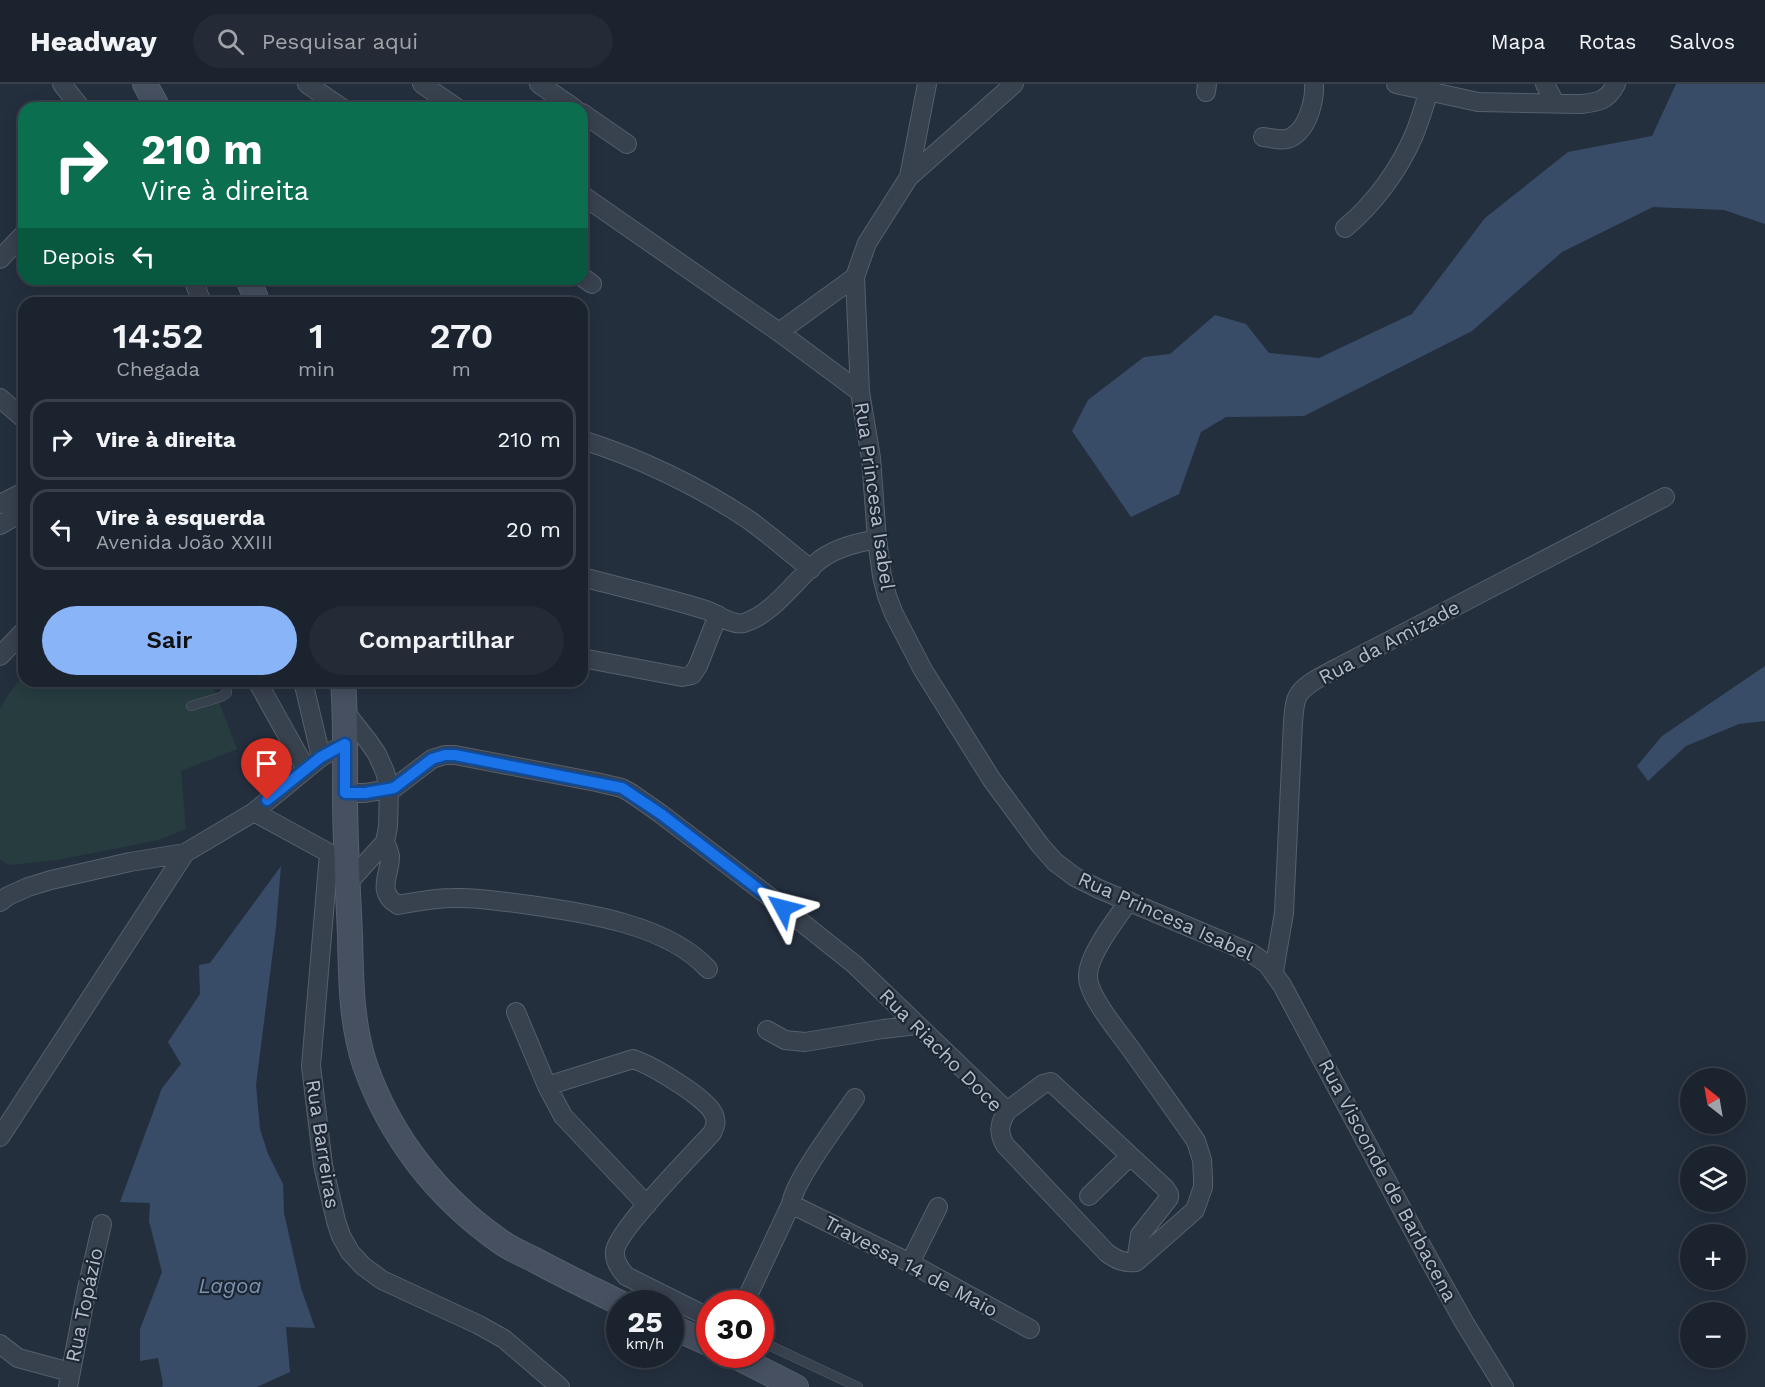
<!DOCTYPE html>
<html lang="pt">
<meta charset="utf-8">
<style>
body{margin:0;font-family:"Work Sans",sans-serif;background:#242b36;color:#f1f3f6;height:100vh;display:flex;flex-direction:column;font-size:22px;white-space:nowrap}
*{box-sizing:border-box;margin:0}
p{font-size:20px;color:#a0a4aa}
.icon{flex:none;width:33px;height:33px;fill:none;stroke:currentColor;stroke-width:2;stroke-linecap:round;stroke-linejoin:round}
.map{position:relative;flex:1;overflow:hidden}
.sheet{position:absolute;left:18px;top:213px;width:570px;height:390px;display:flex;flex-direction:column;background:#1b232e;border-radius:18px;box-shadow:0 3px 15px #0003,0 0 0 2px #39404a}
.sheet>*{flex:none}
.banner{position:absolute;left:18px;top:18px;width:570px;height:183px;border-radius:18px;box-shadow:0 3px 15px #0003,0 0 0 2px #39404a;background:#0b6e4f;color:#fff;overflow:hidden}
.needle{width:39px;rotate:329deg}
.tools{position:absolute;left:1680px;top:984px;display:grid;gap:12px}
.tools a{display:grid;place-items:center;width:66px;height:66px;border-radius:50%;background:#1b232e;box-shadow:0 3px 15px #0003,0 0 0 2px #39404a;font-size:30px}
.speed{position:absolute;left:606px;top:1206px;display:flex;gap:12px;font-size:30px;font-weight:700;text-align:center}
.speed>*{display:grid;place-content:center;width:78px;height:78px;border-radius:50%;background:#1b232e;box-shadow:0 3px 15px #0003,0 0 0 2px #39404a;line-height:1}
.speed small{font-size:15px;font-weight:400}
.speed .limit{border:9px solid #d22;background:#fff;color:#111}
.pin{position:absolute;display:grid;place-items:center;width:51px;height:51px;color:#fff;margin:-62px -26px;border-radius:50% 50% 50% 0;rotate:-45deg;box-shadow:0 0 6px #0007}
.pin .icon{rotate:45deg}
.me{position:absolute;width:66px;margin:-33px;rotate:308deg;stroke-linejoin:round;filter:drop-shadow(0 0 4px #0008)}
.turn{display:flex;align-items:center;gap:21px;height:126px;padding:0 24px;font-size:27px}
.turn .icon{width:78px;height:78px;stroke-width:2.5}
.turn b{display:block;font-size:42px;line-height:51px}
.then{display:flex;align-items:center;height:57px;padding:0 24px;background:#0003;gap:12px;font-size:22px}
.eta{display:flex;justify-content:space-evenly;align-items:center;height:102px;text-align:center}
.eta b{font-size:36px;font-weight:600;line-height:42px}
.cta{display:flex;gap:12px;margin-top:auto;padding:12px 24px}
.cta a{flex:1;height:69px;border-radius:36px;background:#8ab4f8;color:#111;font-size:24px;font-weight:600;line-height:69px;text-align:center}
.cta a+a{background:#242b36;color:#f1f3f6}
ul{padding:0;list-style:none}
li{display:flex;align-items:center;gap:18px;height:81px;margin:0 12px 9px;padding:0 12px;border:3px solid #39404a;border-radius:18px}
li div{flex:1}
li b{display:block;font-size:22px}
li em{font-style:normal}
header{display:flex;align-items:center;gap:36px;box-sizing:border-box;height:84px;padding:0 30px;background:#1b232e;border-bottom:2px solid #39404a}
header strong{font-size:28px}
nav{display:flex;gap:33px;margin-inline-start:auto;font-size:21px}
.search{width:420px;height:54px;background:#242b36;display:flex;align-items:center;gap:15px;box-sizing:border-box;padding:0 21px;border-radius:33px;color:#a0a4aa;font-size:22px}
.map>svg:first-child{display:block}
.green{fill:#263c3f}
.water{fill:#394c67}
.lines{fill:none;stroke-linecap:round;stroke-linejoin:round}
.service-casing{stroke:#565f6c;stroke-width:10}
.minor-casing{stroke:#565f6c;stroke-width:20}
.secondary-casing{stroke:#565f6c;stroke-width:26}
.service{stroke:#38414e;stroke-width:9}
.minor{stroke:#38414e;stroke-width:18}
.secondary{stroke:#465061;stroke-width:24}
.route-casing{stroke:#114b97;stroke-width:15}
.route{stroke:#1a73e8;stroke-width:10}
.labels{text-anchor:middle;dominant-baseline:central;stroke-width:4.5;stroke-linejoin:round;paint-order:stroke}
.street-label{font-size:20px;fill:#b4bcc9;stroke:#1d2633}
.water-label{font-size:21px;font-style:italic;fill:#7c92b1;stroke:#1d2633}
</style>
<header>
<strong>Headway</strong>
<div class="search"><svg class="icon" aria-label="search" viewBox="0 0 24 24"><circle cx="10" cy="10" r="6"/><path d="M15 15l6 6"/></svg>Pesquisar aqui</div>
<nav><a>Mapa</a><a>Rotas</a><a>Salvos</a></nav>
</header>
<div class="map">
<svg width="1765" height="1303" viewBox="0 0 1765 1303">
<rect width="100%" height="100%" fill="#242f3e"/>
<path class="green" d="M 24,589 L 24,597 L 211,597 L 237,665 L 181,687 L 186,745 L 159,756 L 57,776 L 10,781 L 0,776 L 0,625 L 6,614 Z"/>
<path class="water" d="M 1676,0 L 1765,0 L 1765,140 L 1724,126 L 1653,123 L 1562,168 L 1472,247 L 1304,332 L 1226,333 L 1201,348 L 1179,410 L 1131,433 L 1072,347 L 1088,316 L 1144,273 L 1170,270 L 1215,231 L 1246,240 L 1269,269 L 1319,274 L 1412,230 L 1485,134 L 1568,68 L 1652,52 Z
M 1765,582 L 1765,637 L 1739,640 L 1686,662 L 1648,697 L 1637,682 L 1662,652 Z
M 281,782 L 276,843 L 256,1001 L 260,1045 L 268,1070 L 283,1100 L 284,1129 L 301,1204 L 315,1244 L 286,1243 L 290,1288 L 257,1303 L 162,1303 L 163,1300 L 158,1274 L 140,1277 L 140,1245 L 162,1188 L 149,1137 L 150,1119 L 120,1118 L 162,1004 L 181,980 L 168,958 L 200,910 L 199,881 L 210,879 Z"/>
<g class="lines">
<g class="service-casing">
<path id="service" d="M 191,622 L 221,613 L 227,609 L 226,597
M 760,1257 L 858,1303"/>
</g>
<g class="minor-casing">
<path id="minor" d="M 62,0 L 81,24
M 307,0 L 342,24
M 422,0 L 457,24
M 539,0 L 574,24
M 1396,0 L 1478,18 L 1581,20 C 1599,18 1607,17 1616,0
M 1545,0 L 1555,19
M 1206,8 L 1207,0
M 582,29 L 627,60
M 1263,53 C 1273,54 1284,58 1292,53 C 1308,44 1315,16 1314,0
M 909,93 L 927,0
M 582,111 L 779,248 L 860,308 L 871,374 L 877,455 L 882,492 L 887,512 L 894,530 L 923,586 L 992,696 L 1040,761 L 1055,778 L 1075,793 L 1099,805 L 1251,869 L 1267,880 L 1282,901 L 1426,1170 L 1464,1238 L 1504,1303
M 1345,144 C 1374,120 1399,86 1414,51 C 1420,37 1424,22 1429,7
M 0,175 L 24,150
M 582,193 L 592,200
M 193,195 L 202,219
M 779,248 L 855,193
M 860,308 L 855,193 L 867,159 L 909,93 L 1014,0
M 0,314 L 24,335
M 582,356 C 638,373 700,403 749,436 C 770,451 790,469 811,485
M 0,420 L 24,408
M 0,441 L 24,427
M 582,493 C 623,504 665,513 706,526 C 718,530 731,542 744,539 C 774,530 797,493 821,475 C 838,463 857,459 877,455
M 0,572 L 24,547
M 582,574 L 682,593 L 692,591 L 698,582 L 718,531
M 257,597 L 306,685
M 303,597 L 321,673
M 346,629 L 368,657 L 377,670 L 385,688 L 389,705 L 388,743 L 385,758 L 348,799
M 345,709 L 365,709 L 394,704 L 432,675 L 445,671 L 455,671 L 596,698 L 622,704 L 631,709 L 661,730 L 766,810 L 854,880 L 1007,1027 C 999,1040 998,1048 1005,1061 L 1107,1169 C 1117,1176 1123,1179 1136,1178 L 1195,1126 L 1203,1103 L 1203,1094 L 1202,1076 L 1196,1057 C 1176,1028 1155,999 1135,971 C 1123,953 1088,913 1088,893 C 1087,872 1117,834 1129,817
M 254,728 L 329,769
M 385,758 C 387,762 389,767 390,772 C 391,789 375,808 398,821 C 416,818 434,814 453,814 C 479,813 504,818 530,821 C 587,829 668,841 708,885
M 346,772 L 329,769 L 311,982 L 323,1081 L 336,1137 L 341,1152 L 350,1168 L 363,1182 L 382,1196 L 479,1241 L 504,1255 L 560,1303
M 0,818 L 8,812 L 28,803 L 51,796 L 130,778 L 185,769 L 254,728 L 321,673 L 345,660
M 1274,887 L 1284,829 L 1293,638 C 1294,629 1294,617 1299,610 C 1307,598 1327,590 1339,583 L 1665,413
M 516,928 L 547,1002 L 563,1032 L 647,1121
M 767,946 L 785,956 L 805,958 L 883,945 L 917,941
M 547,1002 L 633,975 C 651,981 708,1014 714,1031 C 717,1038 715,1043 712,1049 C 694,1069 617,1147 615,1167 C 614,1177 620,1185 626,1192 L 710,1234
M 1007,1027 L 1043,1000 L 1051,998 L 1165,1104 L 1169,1110 L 1169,1114 L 1140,1151 L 1136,1178
M 0,1053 L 185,769
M 1089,1112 L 1130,1072
M 791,1120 L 910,1179 L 1030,1245
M 910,1179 L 938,1123
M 744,1220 L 791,1120 C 795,1095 839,1038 855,1014
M 0,1260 L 18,1274 L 70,1288
M 68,1303 L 86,1209 L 102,1140"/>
</g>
<g class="secondary-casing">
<path id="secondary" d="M 145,0 L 158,24
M 248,195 L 258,219
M 343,597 C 346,635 345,672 345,710 C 345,757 348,804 350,851 C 351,895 351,939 365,981 C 390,1053 438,1114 501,1158 C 511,1165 522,1170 533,1175 C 562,1191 592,1205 622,1220
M 670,1242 L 710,1260
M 731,1270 L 796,1303"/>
</g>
<use href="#service" class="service"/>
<use href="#minor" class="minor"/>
<use href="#secondary" class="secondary"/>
</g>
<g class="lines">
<g class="route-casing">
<path id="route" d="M 267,716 L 321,673 L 345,660 L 345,709 L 365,709 L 394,704 L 432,675 L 445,671 L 455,671 L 622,704 L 661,730 L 783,824"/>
</g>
<use href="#route" class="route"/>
</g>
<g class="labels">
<g class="street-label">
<text transform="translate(875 412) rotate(82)">Rua Princesa Isabel</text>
<text transform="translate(1389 558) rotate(-28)">Rua da Amizade</text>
<text transform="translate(1166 832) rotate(24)">Rua Princesa Isabel</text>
<text transform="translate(941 966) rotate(45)">Rua Riacho Doce</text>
<text transform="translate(323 1060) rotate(81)">Rua Barreiras</text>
<text transform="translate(1388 1096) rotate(62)">Rua Visconde de Barbacena</text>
<text transform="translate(911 1182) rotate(28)">Travessa 14 de Maio</text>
<text transform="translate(84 1221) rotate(-78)">Rua Topázio</text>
</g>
<g class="water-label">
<text x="230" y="1201">Lagoa</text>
</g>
</g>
</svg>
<div class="tools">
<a><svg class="needle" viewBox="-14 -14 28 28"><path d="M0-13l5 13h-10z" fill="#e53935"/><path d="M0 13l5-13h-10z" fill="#a0a4aa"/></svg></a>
<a><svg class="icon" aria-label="layers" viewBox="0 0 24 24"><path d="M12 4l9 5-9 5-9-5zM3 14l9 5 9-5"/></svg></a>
<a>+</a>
<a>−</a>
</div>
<div class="speed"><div>25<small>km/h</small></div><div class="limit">30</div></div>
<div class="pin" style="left:267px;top:716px;background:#d93025"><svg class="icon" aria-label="arrive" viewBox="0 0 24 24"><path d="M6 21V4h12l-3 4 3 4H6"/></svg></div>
<svg class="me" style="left:783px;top:824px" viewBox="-20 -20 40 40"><path d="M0-17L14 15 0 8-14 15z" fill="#1a73e8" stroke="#fff" stroke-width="4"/></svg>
<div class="banner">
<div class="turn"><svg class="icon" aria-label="right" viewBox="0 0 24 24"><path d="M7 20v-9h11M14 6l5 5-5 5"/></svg><div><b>210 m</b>Vire à direita</div></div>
<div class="then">Depois<svg class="icon" aria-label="left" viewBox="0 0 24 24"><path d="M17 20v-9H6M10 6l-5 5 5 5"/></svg></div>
</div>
<section class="sheet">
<div class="eta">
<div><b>14:52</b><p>Chegada</p></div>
<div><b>1</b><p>min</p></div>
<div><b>270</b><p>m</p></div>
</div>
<ul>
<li><svg class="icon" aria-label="right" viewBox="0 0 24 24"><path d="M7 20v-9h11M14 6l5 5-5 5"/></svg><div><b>Vire à direita</b></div><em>210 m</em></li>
<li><svg class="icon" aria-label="left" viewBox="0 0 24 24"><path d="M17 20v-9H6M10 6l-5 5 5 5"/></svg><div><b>Vire à esquerda</b><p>Avenida João XXIII</p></div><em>20 m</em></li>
</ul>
<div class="cta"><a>Sair</a><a>Compartilhar</a></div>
</section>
</div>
